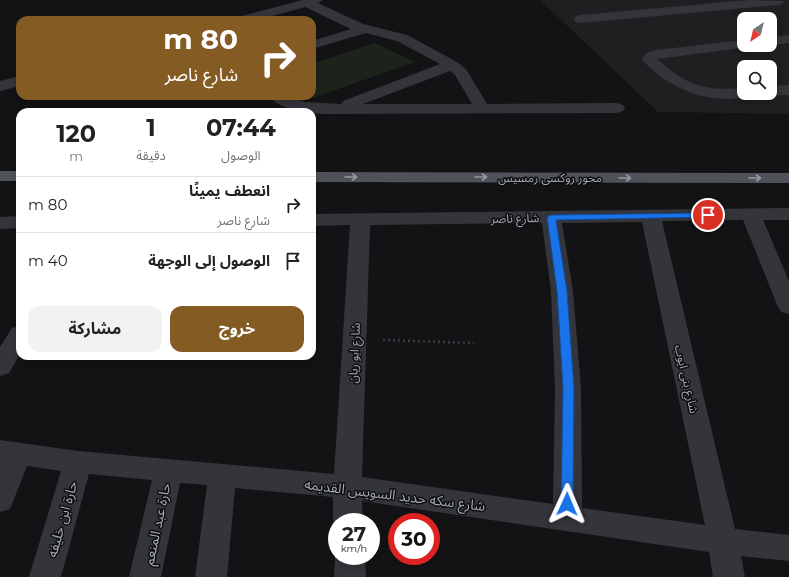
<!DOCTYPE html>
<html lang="ar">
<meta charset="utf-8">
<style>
body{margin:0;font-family:Montserrat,"Noto Sans Arabic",sans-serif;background:#f2f2f2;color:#222;direction:rtl;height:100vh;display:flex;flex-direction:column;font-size:15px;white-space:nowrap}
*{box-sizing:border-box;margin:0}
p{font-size:13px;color:#767676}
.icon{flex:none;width:22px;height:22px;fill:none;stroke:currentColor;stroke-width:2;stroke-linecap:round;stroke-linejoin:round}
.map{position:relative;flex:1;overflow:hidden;direction:ltr}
.drawer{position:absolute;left:16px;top:108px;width:300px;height:252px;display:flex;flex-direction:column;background:#fff;border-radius:12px;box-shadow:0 2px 6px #0003;direction:rtl}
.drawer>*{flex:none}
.banner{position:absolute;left:16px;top:16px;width:300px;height:84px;border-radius:12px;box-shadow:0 2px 6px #0003;direction:rtl;background:#845b23;color:#fff;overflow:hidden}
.needle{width:26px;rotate:215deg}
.fabs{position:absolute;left:737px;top:12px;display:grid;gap:8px}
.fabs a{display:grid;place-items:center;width:40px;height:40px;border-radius:8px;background:#fff;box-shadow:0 2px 6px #0003;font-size:20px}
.speed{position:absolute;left:328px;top:513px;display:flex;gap:8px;font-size:20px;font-weight:700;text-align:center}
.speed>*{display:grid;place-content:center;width:52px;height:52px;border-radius:50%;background:#fff;box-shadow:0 2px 6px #0003;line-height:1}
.speed small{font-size:10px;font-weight:400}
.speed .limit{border:6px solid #d22;background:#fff;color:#111}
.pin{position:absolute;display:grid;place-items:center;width:34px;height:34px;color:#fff;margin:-17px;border:2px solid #fff;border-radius:50%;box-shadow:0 1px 4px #0007}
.me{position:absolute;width:44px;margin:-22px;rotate:1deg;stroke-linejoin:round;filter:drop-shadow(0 0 3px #0008)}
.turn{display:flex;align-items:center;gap:14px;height:84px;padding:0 12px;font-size:18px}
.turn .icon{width:52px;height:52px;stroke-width:2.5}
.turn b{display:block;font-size:28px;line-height:34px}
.eta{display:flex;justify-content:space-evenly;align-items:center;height:68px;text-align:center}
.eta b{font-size:24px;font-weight:700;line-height:28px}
.cta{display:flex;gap:8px;margin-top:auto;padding:8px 12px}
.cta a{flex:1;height:46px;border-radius:12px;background:#845b23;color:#fff;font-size:16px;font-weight:700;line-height:46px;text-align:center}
.cta a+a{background:#f2f2f2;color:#222}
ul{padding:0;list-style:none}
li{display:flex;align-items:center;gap:12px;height:56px;padding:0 12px;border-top:1px solid #e0e0e0}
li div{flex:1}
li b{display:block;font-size:15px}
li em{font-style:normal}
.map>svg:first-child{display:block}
.built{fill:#1f1f22;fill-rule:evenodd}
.green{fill:#1b231b}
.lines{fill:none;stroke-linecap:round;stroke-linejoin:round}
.path{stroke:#3a3c41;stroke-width:2.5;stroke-dasharray:2 3;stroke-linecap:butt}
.minor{fill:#34353a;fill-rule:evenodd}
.major{fill:#4f5259;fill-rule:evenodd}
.oneway{stroke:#9399a3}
.route{fill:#1a73e8;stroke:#114b97}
.labels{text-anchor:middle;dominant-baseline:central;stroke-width:3;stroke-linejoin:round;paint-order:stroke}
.street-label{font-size:12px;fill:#a4abb6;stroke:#0e0e10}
.near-street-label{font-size:14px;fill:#a4abb6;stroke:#0e0e10}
</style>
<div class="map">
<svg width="789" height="577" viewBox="0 0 789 577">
<rect width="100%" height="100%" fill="#131315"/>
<path class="built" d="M 540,0 L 789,0 L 789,114 L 658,112 ZM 744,19 L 770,19 L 770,45 L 744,45 ZM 744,67 L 770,67 L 770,93 L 744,93 Z"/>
<path class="green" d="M 375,43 L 415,62 L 310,99 L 305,96 L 312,96 L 312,64 Z"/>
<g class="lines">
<path class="path" d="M 383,340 L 474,343"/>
<path class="minor" d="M 303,0 L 323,0 L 318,3 L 363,24 L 407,35 L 457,62 L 466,69 L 487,104 L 617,103 L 623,105 L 625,108 L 623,111 L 617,113 L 324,114 C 308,112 280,111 269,96 L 288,96 L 305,102 L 341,104 L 343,101 L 440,64 L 397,41 L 366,33 L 312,49 L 312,41 L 351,29 L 305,7 L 258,20 L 236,20 L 238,17 ZM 450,71 L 455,75 L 472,104 L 363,104 Z
M 748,0 L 784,1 L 782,4 L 778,5 L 581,23 L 576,22 L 574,19 L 576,16 L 581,15 Z
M 789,35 L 789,43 L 770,45 L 770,37 Z
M 744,40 L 744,45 L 750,45 L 749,47 L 657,59 C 688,86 703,91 744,88 L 744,93 L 752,93 L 749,96 C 718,104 686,95 660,76 C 654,71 647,66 642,59 L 646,53 L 656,50 Z
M 20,76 L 20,86 L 0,91 L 0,81 Z
M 789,85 L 789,95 L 770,96 L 764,93 L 770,93 L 770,86 Z
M 789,208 L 789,220 L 763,220 L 789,281 L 789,314 L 781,312 L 778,307 L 743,220 L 662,221 L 735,529 L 789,535 L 789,561 L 741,556 L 745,577 L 713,577 L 709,552 L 362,501 L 363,522 L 337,522 L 337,530 L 333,522 L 333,497 L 235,488 L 227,577 L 195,577 L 207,485 L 180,483 L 161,577 L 129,577 L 152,480 L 89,474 L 61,577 L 29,577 L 61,471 L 27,466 L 10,509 L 0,512 L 0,440 L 78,451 L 334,474 L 350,225 L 312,226 L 312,214 ZM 642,222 L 705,525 L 582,508 L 581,388 L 573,291 L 562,223 ZM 542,223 L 551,291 L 555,388 L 553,504 L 362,477 L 370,225 Z
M 20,216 L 20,228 L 0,229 L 0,217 Z
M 20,326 L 20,354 L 9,373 L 0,376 L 0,347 L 12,328 Z
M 337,551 L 337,556 L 365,556 L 366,577 L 334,577 L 335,556 Z"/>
<path class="major" d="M 0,171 L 20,171 L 20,181 L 0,181 Z
M 312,172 L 789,173 L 789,183 L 312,182 Z"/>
</g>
<defs><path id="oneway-shaft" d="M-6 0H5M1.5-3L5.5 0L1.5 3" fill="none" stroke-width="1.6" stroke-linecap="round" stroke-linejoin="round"/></defs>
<g class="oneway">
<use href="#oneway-shaft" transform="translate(351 177)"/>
<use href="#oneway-shaft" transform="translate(481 177)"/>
<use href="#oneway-shaft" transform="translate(625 178)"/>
<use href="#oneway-shaft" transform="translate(755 178)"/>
</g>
<path class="route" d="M 708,213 L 711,214 L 711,217 L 556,220 L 567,291 L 574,388 L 573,504 L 571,508 L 567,509 L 563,508 L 561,504 L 563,388 L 557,291 L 547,217 L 551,215 Z"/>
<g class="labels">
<g class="street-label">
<text x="550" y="177">محور روكسى رمسيس</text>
<text transform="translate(515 218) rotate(-1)">شارع ناصر</text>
<text transform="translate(354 353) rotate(-87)">شارع ابو ريان</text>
<text transform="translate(687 379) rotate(77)">شارع بنى ايوب</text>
</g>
<g class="near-street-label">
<text transform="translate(395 495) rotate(7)">شارع سكه حديد السويس القديمه</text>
<text transform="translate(62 519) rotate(-74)">حارة ابن خليفه</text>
<text transform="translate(157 524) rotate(-78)">حارة عبد المنعم</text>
</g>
</g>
</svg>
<div class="fabs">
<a><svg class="needle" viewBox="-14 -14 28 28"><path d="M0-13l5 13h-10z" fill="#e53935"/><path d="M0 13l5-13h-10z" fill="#767676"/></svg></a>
<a><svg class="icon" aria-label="search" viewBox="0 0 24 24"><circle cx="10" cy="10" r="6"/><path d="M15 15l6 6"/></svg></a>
</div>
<div class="speed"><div>27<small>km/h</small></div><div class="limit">30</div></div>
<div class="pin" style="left:708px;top:215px;background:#d93025"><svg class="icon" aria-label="arrive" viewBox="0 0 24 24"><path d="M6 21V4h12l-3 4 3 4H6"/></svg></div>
<svg class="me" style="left:567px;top:504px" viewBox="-20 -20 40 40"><path d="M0-17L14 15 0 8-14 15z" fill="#1a73e8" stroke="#fff" stroke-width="4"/></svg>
<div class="banner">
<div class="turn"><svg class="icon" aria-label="right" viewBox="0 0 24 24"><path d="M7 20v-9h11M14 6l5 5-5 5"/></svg><div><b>80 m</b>شارع ناصر</div></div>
</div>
<section class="drawer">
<div class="eta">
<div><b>07:44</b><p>الوصول</p></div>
<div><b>1</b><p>دقيقة</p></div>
<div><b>120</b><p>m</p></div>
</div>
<ul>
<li><svg class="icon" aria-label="right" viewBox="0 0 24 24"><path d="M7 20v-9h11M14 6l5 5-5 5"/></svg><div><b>انعطف يمينًا</b><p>شارع ناصر</p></div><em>80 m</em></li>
<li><svg class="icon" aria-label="arrive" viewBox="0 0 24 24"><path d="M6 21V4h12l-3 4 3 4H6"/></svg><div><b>الوصول إلى الوجهة</b></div><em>40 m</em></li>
</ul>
<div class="cta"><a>خروج</a><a>مشاركة</a></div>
</section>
</div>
